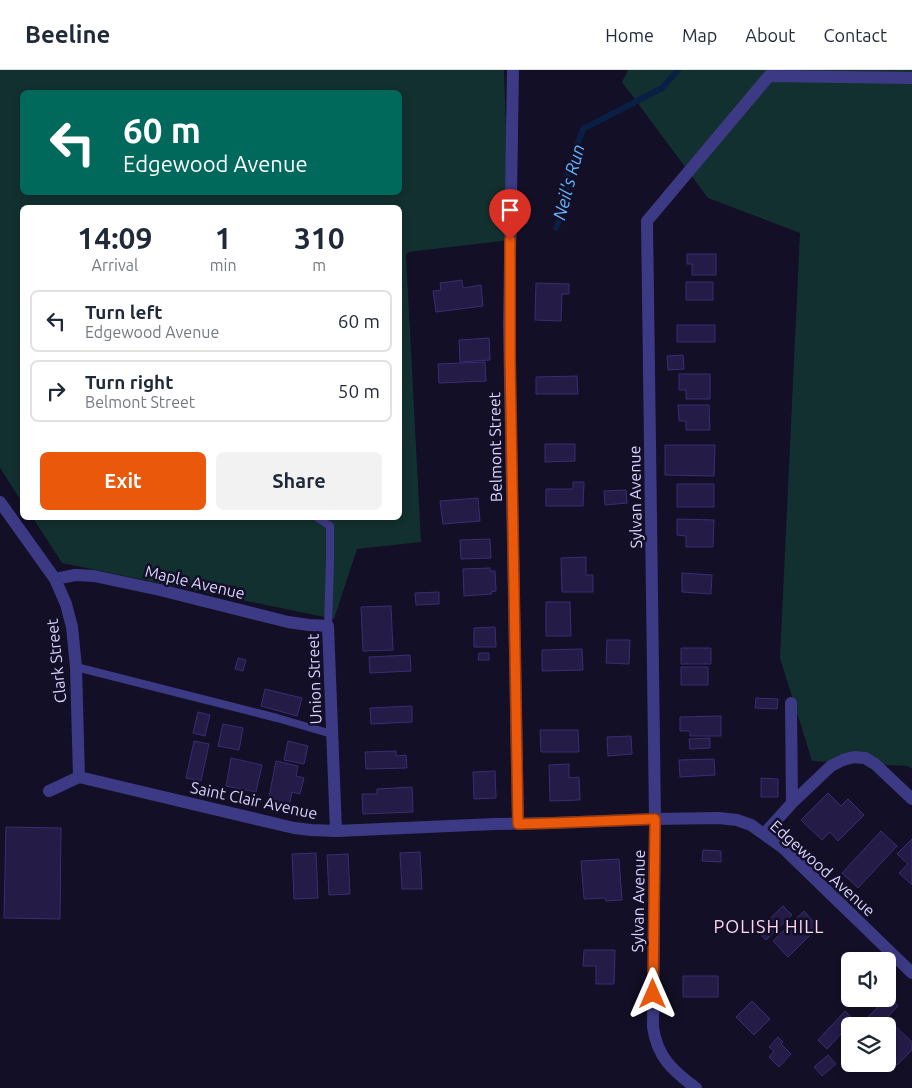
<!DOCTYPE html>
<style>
body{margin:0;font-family:Ubuntu,sans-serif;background:#f2f2f3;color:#1f2937;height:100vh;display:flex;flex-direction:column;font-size:19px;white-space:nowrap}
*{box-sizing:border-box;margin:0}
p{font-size:16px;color:#747a83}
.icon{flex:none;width:28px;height:28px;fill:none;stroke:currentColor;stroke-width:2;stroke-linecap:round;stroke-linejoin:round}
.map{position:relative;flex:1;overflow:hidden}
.side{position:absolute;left:20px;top:135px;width:382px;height:315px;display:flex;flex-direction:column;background:#fff;border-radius:8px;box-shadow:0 2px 8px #0003}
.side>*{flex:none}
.banner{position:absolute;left:20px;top:20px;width:382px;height:105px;border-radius:8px;box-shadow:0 2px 8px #0003;background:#00695c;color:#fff;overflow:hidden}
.fabs{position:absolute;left:841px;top:882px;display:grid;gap:10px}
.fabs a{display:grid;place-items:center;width:55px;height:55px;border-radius:8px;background:#fff;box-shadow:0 2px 8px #0003;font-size:25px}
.pin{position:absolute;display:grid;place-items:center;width:42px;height:42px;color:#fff;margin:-51px -21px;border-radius:50% 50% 50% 0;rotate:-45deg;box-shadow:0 0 5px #0007}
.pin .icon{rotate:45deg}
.me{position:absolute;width:55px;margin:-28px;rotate:0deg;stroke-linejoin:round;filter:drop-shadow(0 0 4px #0008)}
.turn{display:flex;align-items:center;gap:18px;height:105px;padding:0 20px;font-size:22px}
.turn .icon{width:65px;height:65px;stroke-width:2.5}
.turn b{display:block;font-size:35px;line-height:42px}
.eta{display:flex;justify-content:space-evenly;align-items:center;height:85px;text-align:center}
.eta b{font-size:30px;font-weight:600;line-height:35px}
.action{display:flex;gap:10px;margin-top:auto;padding:10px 20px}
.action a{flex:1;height:58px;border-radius:8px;background:#ea580c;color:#fff;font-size:20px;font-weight:600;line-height:58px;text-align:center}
.action a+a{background:#f2f2f3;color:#1f2937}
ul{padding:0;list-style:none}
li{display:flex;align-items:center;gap:15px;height:62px;margin:0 10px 8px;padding:0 10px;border:2px solid #e0e1e3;border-radius:8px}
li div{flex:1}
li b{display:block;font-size:19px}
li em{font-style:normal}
header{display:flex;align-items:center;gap:30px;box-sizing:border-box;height:70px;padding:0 25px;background:#fff;border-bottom:1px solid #e0e1e3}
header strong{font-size:24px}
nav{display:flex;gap:28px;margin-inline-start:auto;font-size:18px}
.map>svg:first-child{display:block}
.green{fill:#12302f;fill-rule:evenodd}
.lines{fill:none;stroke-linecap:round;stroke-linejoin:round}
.stream{stroke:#0a1f44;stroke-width:6}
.building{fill:#241b47;stroke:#3b2d73}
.service{stroke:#3d3a85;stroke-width:8}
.minor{stroke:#3d3a85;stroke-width:12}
.route-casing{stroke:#983908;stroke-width:12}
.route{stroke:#ea580c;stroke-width:9}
.labels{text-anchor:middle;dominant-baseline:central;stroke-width:5;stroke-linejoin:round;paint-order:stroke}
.street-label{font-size:16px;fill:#d9d4ff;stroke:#130f26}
.water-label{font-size:18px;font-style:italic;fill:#62b6ff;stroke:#130f26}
.neighbourhood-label{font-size:18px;letter-spacing:1px;fill:#ffd6f0;stroke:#130f26}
</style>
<header>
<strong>Beeline</strong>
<nav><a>Home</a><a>Map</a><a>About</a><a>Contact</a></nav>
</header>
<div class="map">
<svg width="912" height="1018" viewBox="0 0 912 1018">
<rect width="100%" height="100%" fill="#130f26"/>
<path class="green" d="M 0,0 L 504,0 L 510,170 L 408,182 L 406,185 L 421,472 L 357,479 L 334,549 L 62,493 L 33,448 L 400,448 L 400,138 L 22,138 L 22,432 L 0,398 ZM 22,22 L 400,22 L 400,122 L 22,122 Z
M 628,0 L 912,0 L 912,699 L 908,696 L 812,691 L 780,588 L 800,163 L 708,128 L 622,12 Z"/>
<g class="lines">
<path class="stream" d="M 556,158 L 564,142 L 568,100 L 583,59 L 662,18 L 678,0"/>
</g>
<path class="building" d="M 687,184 L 716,184 L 716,205 L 692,205 L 692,194 L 687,194 Z
M 462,210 L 463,218 L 481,215 L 483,236 L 436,242 L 433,221 L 441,220 L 440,213 Z
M 686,212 L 713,212 L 713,230 L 686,230 Z
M 536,213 L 569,214 L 569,224 L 562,224 L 561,251 L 535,250 Z
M 677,255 L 715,255 L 715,272 L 677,272 Z
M 489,268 L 490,290 L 460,292 L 459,270 Z
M 683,285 L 684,299 L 668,300 L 667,286 Z
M 485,292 L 486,311 L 439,313 L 438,294 Z
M 679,304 L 710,304 L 710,329 L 686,329 L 686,320 L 679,320 Z
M 577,306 L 578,324 L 536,324 L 536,307 Z
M 678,335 L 709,335 L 710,360 L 686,360 L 686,351 L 679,351 Z
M 545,374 L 575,374 L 575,391 L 545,392 Z
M 665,375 L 715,375 L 714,406 L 665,405 Z
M 573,412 L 584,412 L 583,436 L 546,436 L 546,419 L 573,419 Z
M 677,414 L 714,414 L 714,437 L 677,437 Z
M 626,420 L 627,433 L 605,435 L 604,421 Z
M 478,428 L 480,451 L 443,454 L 440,431 Z
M 677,449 L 714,450 L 713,477 L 686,477 L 686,466 L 677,465 Z
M 490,469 L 491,488 L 461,489 L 460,470 Z
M 586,487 L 586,505 L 593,505 L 593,522 L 562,522 L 561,488 Z
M 490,498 L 490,501 L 495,501 L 496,521 L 491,522 L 492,524 L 464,526 L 463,499 Z
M 682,503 L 712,505 L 711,524 L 682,522 Z
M 439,522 L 439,534 L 416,535 L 415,523 Z
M 546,532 L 570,532 L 571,566 L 546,566 Z
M 391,536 L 393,580 L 363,581 L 361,537 Z
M 495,557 L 496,577 L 474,577 L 474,558 Z
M 607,570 L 630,570 L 629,594 L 606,593 Z
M 681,578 L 711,578 L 711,594 L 681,594 Z
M 582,579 L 583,600 L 542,601 L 542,580 Z
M 479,583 L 489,583 L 489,590 L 478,590 Z
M 410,585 L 411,601 L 370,603 L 369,587 Z
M 238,588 L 246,590 L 243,601 L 235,599 Z
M 681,597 L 708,597 L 708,615 L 681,615 Z
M 265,619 L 302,628 L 297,646 L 261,636 Z
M 756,628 L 778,629 L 777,639 L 755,638 Z
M 412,636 L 412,652 L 371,654 L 370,638 Z
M 198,642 L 210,645 L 205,666 L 193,663 Z
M 721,646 L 721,666 L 690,666 L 690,661 L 680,661 L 680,647 Z
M 223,654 L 243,658 L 239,680 L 218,676 Z
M 540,660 L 578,660 L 579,682 L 541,682 Z
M 631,666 L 632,684 L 608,686 L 607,667 Z
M 710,668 L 710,678 L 690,679 L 689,669 Z
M 194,671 L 209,674 L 201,711 L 186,708 Z
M 288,671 L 308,676 L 304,694 L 284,690 Z
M 396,681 L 396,686 L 406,685 L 407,698 L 366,699 L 365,682 Z
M 231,688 L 262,695 L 256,722 L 226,716 Z
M 714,689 L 715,705 L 680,707 L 679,690 Z
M 276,691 L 298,696 L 296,706 L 304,708 L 300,724 L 292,722 L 289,737 L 268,732 Z
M 569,694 L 569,708 L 579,707 L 580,730 L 550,731 L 549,695 Z
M 495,701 L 496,728 L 474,729 L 473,702 Z
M 761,708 L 778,709 L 778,727 L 761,727 Z
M 412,717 L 413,742 L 363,744 L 362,724 L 377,724 L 377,719 Z
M 828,723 L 841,736 L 848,729 L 864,745 L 838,771 L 830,762 L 822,770 L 801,750 Z
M 6,757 L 61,758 L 60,849 L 4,848 Z
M 881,761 L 897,776 L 858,818 L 842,803 Z
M 912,769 L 912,815 L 899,803 L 908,794 L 897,784 Z
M 703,780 L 721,781 L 721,792 L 702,791 Z
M 420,782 L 422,819 L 402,819 L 400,783 Z
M 316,783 L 318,828 L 294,829 L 292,784 Z
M 348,784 L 350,824 L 329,825 L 327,785 Z
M 619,789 L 622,830 L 606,831 L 605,828 L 584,829 L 581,791 Z
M 783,836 L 792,845 L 766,870 L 757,861 Z
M 804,841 L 818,857 L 788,887 L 773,871 Z
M 584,880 L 615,880 L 614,914 L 596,914 L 596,896 L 583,896 Z
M 683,906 L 718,906 L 718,927 L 683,927 Z
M 888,926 L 898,936 L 879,956 L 859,956 L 886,929 L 888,929 Z
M 752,931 L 770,949 L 754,965 L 736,947 Z
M 845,941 L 854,950 L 827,979 L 818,970 Z
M 891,952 L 912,972 L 912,980 L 897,995 L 888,987 L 888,956 Z
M 778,967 L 783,972 L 781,974 L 791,984 L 779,997 L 769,987 L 774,981 L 769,977 Z
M 828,985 L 836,994 L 822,1006 L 814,997 Z"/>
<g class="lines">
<path class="service" d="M 318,448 L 330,456 L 330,491 L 328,556
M 76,597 L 277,648 L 332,664"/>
<path class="minor" d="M 513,0 L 509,255 L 518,754
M 0,432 L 55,509 L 66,534 L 72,557 L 76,597 L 79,707
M 55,509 L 75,505 L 94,506 L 160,520 L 288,552 L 309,555 L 328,556 L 336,761
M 791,633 L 792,733
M 49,721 L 79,707 L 294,758 L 311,760 L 336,761 L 495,754 L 553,753 L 655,749 L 719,748 L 737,750 L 751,755 L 782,777 L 912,903
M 764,764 L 792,733 L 831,696 L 843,690 L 854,687 L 865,688 L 875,694 L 912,729
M 696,1018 C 673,1001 657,987 653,957 L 655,749 L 647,151 L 769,6 L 912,8"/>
</g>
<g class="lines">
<g class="route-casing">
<path id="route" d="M 510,170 L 510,286 L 518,754 L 553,753 L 655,749 L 653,924"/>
</g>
<use href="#route" class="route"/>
</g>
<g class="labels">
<g class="street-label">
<text transform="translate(495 377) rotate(-91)">Belmont Street</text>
<text transform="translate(635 427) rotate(-91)">Sylvan Avenue</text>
<text transform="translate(195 512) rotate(13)">Maple Avenue</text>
<text transform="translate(56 591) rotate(-96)">Clark Street</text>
<text transform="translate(314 609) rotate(-92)">Union Street</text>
<text transform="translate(254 730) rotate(12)">Saint Clair Avenue</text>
<text transform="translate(823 798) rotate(42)">Edgewood Avenue</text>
<text transform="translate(638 831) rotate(-89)">Sylvan Avenue</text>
</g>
<g class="water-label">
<text transform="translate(568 112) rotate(-75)">Neil's Run</text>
</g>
<g class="neighbourhood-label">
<text x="769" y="856">POLISH HILL</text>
</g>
</g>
</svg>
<div class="fabs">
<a><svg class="icon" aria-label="sound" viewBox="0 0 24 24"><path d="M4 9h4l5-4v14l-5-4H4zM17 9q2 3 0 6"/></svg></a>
<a><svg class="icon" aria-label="layers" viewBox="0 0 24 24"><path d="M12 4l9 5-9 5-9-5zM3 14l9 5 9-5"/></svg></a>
</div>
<div class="pin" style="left:510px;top:170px;background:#d93025"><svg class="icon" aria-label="arrive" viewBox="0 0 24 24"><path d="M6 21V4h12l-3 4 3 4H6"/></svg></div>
<svg class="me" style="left:653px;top:924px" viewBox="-20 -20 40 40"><path d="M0-17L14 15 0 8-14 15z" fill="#ea580c" stroke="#fff" stroke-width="4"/></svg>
<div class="banner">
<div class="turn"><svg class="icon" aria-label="left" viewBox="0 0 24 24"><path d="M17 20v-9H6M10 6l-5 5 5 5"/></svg><div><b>60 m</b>Edgewood Avenue</div></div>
</div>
<section class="side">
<div class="eta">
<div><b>14:09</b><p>Arrival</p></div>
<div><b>1</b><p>min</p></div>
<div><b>310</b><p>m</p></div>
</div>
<ul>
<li><svg class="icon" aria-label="left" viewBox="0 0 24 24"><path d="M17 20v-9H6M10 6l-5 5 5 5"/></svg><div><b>Turn left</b><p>Edgewood Avenue</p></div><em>60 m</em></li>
<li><svg class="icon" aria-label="right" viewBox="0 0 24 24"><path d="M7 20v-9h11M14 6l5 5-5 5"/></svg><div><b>Turn right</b><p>Belmont Street</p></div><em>50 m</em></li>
</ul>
<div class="action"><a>Exit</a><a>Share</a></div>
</section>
</div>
